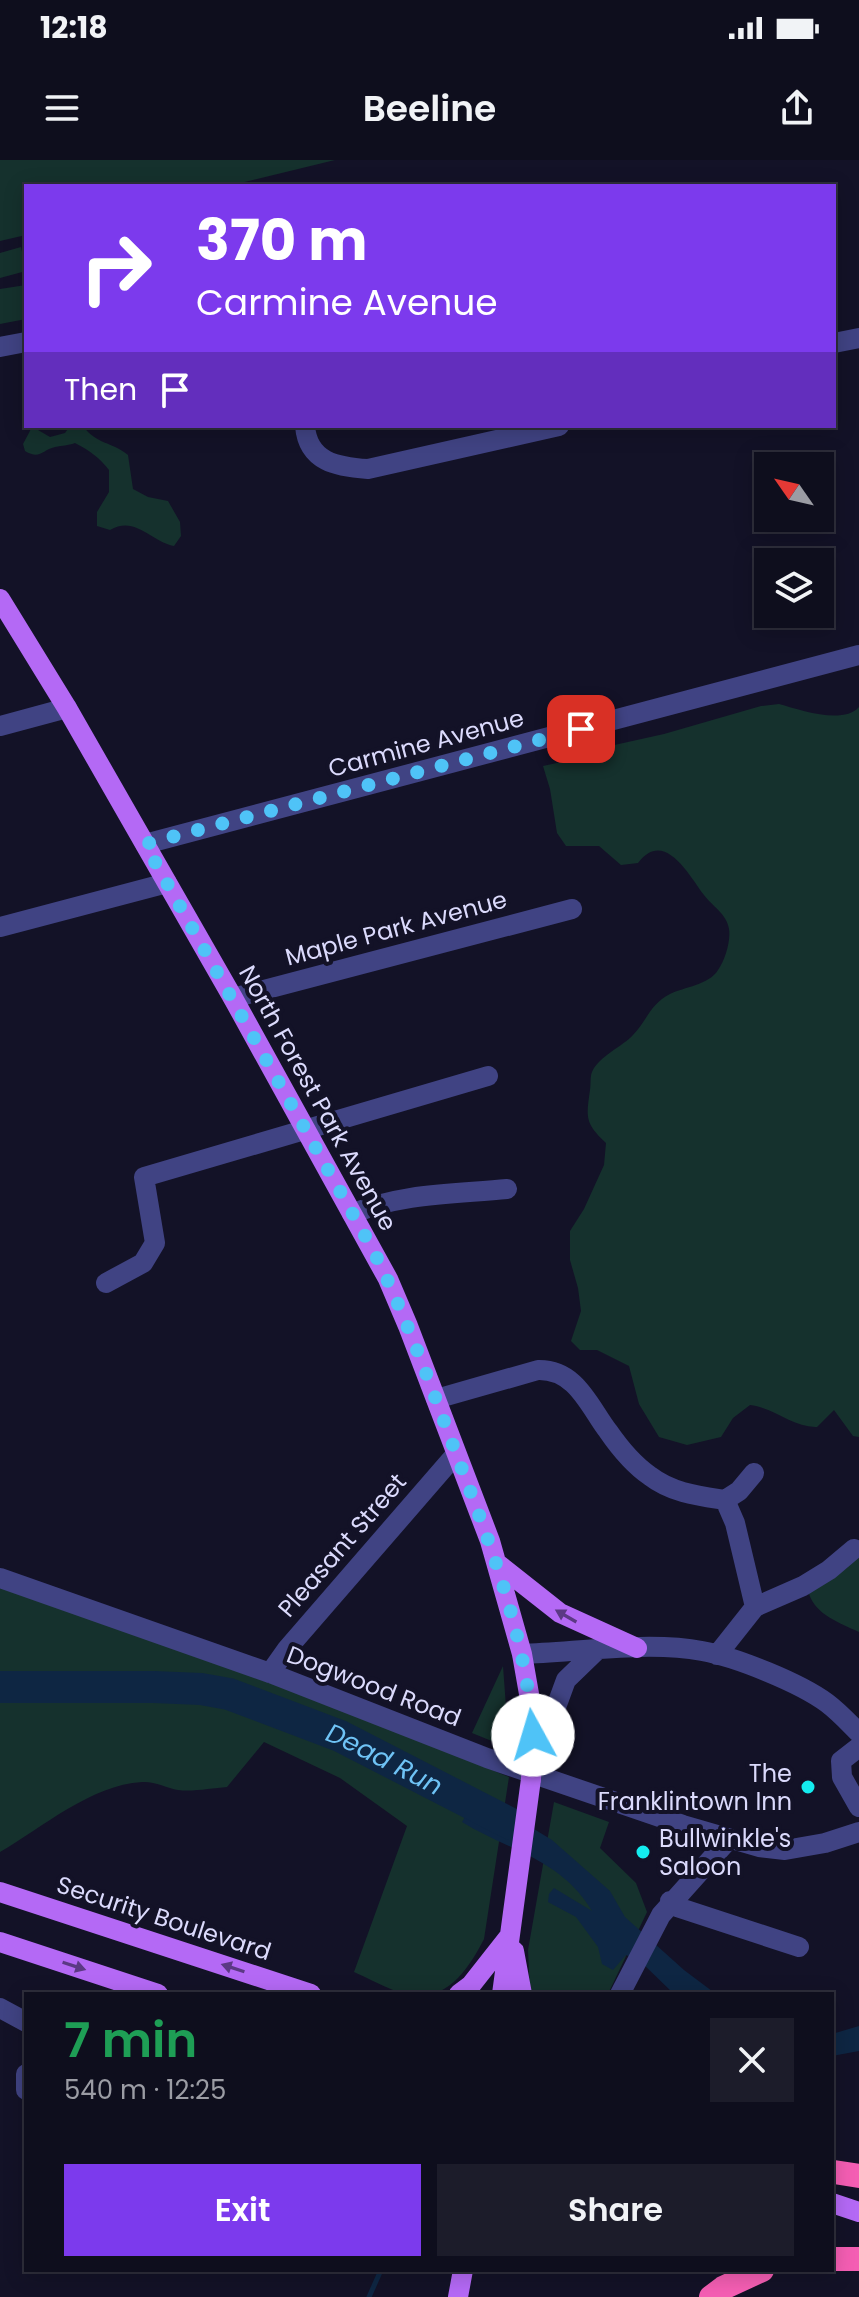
<!DOCTYPE html>
<meta charset="utf-8">
<style>
body{margin:0;font-family:Poppins,sans-serif;background:#1c1c2a;color:#f1f3f6;height:100vh;display:flex;flex-direction:column;font-size:30px;white-space:nowrap}
*{box-sizing:border-box;margin:0}
p{font-size:26px;color:#9b9ca4}
.icon{flex:none;width:44px;height:44px;fill:none;stroke:currentColor;stroke-width:2;stroke-linecap:round;stroke-linejoin:round}
.map{position:relative;flex:1;overflow:hidden}
.sheet{position:absolute;left:24px;top:1832px;width:810px;height:280px;display:flex;flex-direction:column;background:#0e0e1d;border-radius:0px;box-shadow:0 4px 20px #0003,0 0 0 2px #2e2e3b}
.sheet>*{flex:none}
.guide{position:absolute;left:24px;top:24px;width:812px;height:244px;border-radius:0px;box-shadow:0 4px 20px #0003,0 0 0 2px #2e2e3b;background:#7c3aed;color:#fff;overflow:hidden}
.needle{width:52px;rotate:304deg}
.fabs{position:absolute;left:754px;top:292px;display:grid;gap:16px}
.fabs a{display:grid;place-items:center;width:80px;height:80px;border-radius:0px;background:#0e0e1d;box-shadow:0 4px 20px #0003,0 0 0 2px #2e2e3b;font-size:40px}
.pin{position:absolute;display:grid;place-items:center;width:68px;height:68px;color:#fff;margin:-34px;border-radius:16px;box-shadow:0 4px 12px #0006}
.me{position:absolute;width:88px;margin:-44px;rotate:354deg;stroke-linejoin:round;filter:drop-shadow(0 0 6px #0008)}
.turn{display:flex;align-items:center;gap:28px;height:168px;padding:0 40px;font-size:36px}
.turn .icon{width:104px;height:104px;stroke-width:2.5}
.turn b{display:block;font-size:56px;line-height:68px}
.then{display:flex;align-items:center;height:76px;padding:0 40px;background:#0003;gap:16px;font-size:30px}
.round{display:grid;place-items:center;flex:none;width:84px;height:84px;border-radius:0px;background:#1c1c2a}
.summary{display:flex;align-items:center;justify-content:space-between;height:136px;padding:0 40px}
h1{font-size:48px;font-weight:600;line-height:60px;color:#1e9e55}
.button{display:flex;gap:16px;margin-top:auto;padding:16px 40px}
.button a{flex:1;height:92px;border-radius:0px;background:#7c3aed;color:#fff;font-size:32px;font-weight:600;line-height:92px;text-align:center}
.button a+a{background:#1c1c2a;color:#f1f3f6}
.status{display:flex;justify-content:space-between;align-items:center;height:56px;padding:0 40px;background:#0e0e1d;direction:ltr}
.status svg{height:22px;fill:currentColor}
header{display:flex;justify-content:space-between;align-items:center;height:104px;padding:0 40px;background:#0e0e1d;font-size:36px;font-weight:600}
.map>svg:first-child{display:block}
.green{fill:#15312d}
.water{fill:#0e2643}
.lines{fill:none;stroke-linecap:round;stroke-linejoin:round}
.stream{stroke:#0e2643;stroke-width:5}
.river{stroke:#0e2643;stroke-width:32}
.minor{stroke:#404383;stroke-width:20}
.major{stroke:#b469f5;stroke-width:20}
.highway{stroke:#f45eb3;stroke-width:24}
.minor-bridge{stroke:#404383;stroke-width:20}
.major-bridge{stroke:#b469f5;stroke-width:20}
.oneway{fill:#5b3984}
.route{stroke:#4fc3f7;stroke-width:14;stroke-dasharray:0 25.2}
.poi-dot{fill:#14ecef;stroke:#131227;stroke-width:3}
.labels{text-anchor:middle;dominant-baseline:central;stroke-width:8;stroke-linejoin:round;paint-order:stroke}
.street-label{font-size:24px;fill:#dbdafc;stroke:#131227}
.poi-label{font-size:24px;fill:#dbdafc;stroke:#131227;text-anchor:end}
.water-label{font-size:26px;font-style:italic;fill:#6fc3f5;stroke:#131227}
</style>
<div class="status"><b>12:18</b><svg viewBox="0 0 49 12"><path d="M0 12V9h3v3zM5 12V6h3v6zM10 12V3h3v9zM15 12V0h3v12zM26 1h20v11H26zM47 4h2v5h-2z"/></svg></div>
<header><svg class="icon" aria-label="menu" viewBox="0 0 24 24"><path d="M4 6h16M4 12h16M4 18h16"/></svg>Beeline<svg class="icon" aria-label="share" viewBox="0 0 24 24"><path d="M12 15V3M7 8l5-5 5 5M5 13v7h14v-7"/></svg></header>
<div class="map">
<svg width="859" height="2137" viewBox="0 0 859 2137">
<rect width="100%" height="100%" fill="#131227"/>
<path class="green" d="M 0,0 L 335,0 L 228,26 L 26,26 L 26,75 L 0,81 Z
M 21,87 L 26,111 L 0,118 L 0,93 Z
M 26,125 L 26,159 L 0,164 L 0,129 Z
M 70,266 L 83,266 C 97,285 111,281 128,295 L 133,329 L 148,337 L 168,341 L 180,362 L 181,376 L 174,386 C 150,381 135,355 110,370 L 97,366 L 97,352 L 109,332 L 109,310 C 100,298 89,290 75,283 C 67,286 63,285 55,287 C 42,290 40,300 25,291 L 23,284 L 31,269 L 38,270 L 50,277 L 65,273 Z
M 779,544 C 800,550 843,565 859,547 L 859,1277 L 853,1276 L 834,1250 L 817,1267 C 794,1268 774,1248 750,1245 L 733,1258 L 721,1277 L 687,1285 L 659,1277 L 639,1244 L 629,1206 L 597,1190 L 580,1190 L 571,1181 L 581,1151 L 578,1128 L 570,1100 L 570,1071 L 584,1049 L 604,1005 L 606,983 C 585,963 586,958 590,930 C 591,924 590,916 592,912 C 599,896 622,887 633,875 C 647,861 649,845 670,834 C 684,827 709,825 718,810 C 725,801 731,780 729,769 C 727,754 712,746 704,735 C 689,715 664,668 638,703 L 621,705 L 599,686 L 566,686 L 557,673 L 550,629 L 543,606 L 575,599 L 601,588 L 664,574 L 761,546 Z
M 859,1391 L 859,1472 C 840,1463 816,1455 809,1434 L 814,1427 L 847,1408 Z
M 0,1426 L 340,1548 L 509,1617 L 484,1779 C 467,1812 444,1846 401,1833 C 386,1828 370,1819 354,1812 L 407,1666 L 340,1618 L 264,1582 L 227,1627 C 212,1628 193,1632 178,1630 C 167,1628 154,1621 142,1622 C 91,1625 43,1667 0,1692 Z
M 503,1506 L 509,1588 L 472,1573 Z
M 554,1642 L 609,1662 L 600,1688 L 636,1723 L 647,1752 L 608,1834 L 530,1834 L 528,1790 Z"/>
<path class="water" d="M 478,1635 L 552,1680 L 610,1731 L 625,1757 L 684,1810 L 716,1834 L 674,1834 L 640,1801 L 626,1795 L 613,1810 L 602,1804 L 598,1787 L 576,1757 L 548,1742 L 549,1734 L 554,1728 L 592,1751 C 561,1699 509,1691 462,1662 Z
M 859,1866 L 859,1891 L 832,1896 L 832,1874 Z"/>
<g class="lines">
<path class="stream" d="M 369,2137 L 381,2110"/>
<path class="river" id="s1" d="M 0,1527 L 154,1527 L 201,1529 L 229,1534 L 340,1576 L 511,1664"/>
<path class="minor" d="M 834,183 L 859,178
M 0,187 L 26,182
M 305,266 C 308,302 337,307 368,309 L 559,266
M 0,566 L 67,548
M 145,684 L 859,495
M 0,767 L 167,723
M 233,838 L 572,749
M 352,1054 C 400,1033 455,1034 507,1029
M 106,1123 L 143,1103 L 155,1083 L 144,1017 L 488,916
M 436,1239 L 538,1210 C 576,1209 589,1246 608,1271 C 619,1287 634,1305 650,1316 C 672,1333 699,1336 725,1340 L 739,1331 L 754,1313
M 725,1340 L 735,1363 L 755,1447
M 0,1418 L 270,1513 L 487,1598 L 683,1665 L 759,1687 L 785,1690 L 825,1683 L 859,1672
M 522,1494 C 578,1492 649,1481 702,1491 C 736,1497 800,1523 827,1543 C 839,1552 849,1563 859,1573
M 717,1495 L 755,1447 L 803,1426 L 829,1410 L 854,1389
M 270,1513 L 287,1489 L 456,1294
M 552,1558 L 566,1520 L 596,1491
M 859,1587 L 841,1601 L 842,1617 L 859,1647
M 670,1741 L 677,1747 L 799,1787
M 620,1834 L 661,1755 L 729,1679
M 0,1848 L 26,1862
M 26,1914 L 26,1930"/>
<path class="major" d="M 0,439 L 67,548 L 233,838 L 388,1119 L 408,1166 L 490,1381 L 522,1494 L 532,1551
M 498,1404 L 560,1453 L 637,1488
M 0,1732 L 311,1834
M 0,1782 L 158,1834
M 514,1791 L 522,1834
M 459,1834 L 471,1825 L 508,1778
M 502,1834 L 531,1619
M 832,2043 L 859,2052
M 458,2137 L 463,2110"/>
<path class="highway" d="M 834,2012 L 859,2016
M 832,2099 L 859,2099
M 711,2137 L 723,2128 L 762,2110"/>
<path class="minor-bridge" d="M 534,1612 L 552,1558"/>
<path class="major-bridge" d="M 531,1619 L 533,1575 L 532,1551"/>
</g>
<defs><path id="oneway-solid" d="M-6-.8H1V-3.2L6.5 0L1 3.2V.8H-6Z" transform="scale(2)"/></defs>
<g class="oneway">
<use href="#oneway-solid" transform="translate(566 1456) rotate(-150)"/>
<use href="#oneway-solid" transform="translate(74 1806) rotate(18)"/>
<use href="#oneway-solid" transform="translate(233 1808) rotate(-162)"/>
</g>
<g class="lines">
<path class="route" d="M 533,1575 C 526,1474 489,1381 454,1288 C 429,1221 405,1154 373,1090 L 145,684 L 581,569"/>
</g>
<g class="poi-dot">
<circle cx="808" cy="1627" r="8"/>
<circle cx="643" cy="1692" r="8"/>
</g>
<g class="labels">
<g class="street-label">
<text transform="translate(426 583) rotate(-15)">Carmine Avenue</text>
<text transform="translate(396 768) rotate(-15)">Maple Park Avenue</text>
<text transform="translate(318 938) rotate(61)">North Forest Park Avenue</text>
<text transform="translate(342 1385) rotate(-49)">Pleasant Street</text>
<text transform="translate(374 1526) rotate(21)">Dogwood Road</text>
<text transform="translate(164 1758) rotate(18)">Security Boulevard</text>
</g>
<g class="poi-label">
<text x="792" y="1613">The<tspan x="792" dy="28">Franklintown Inn</tspan></text>
<text x="659" y="1678" text-anchor="start">Bullwinkle's<tspan x="659" dy="28">Saloon</tspan></text>
</g>
<g class="water-label">
<text stroke="none"><textPath href="#s1" startOffset="398">Dead Run</textPath></text>
</g>
</g>
</svg>
<div class="fabs">
<a><svg class="needle" viewBox="-14 -14 28 28"><path d="M0-13l5 13h-10z" fill="#e53935"/><path d="M0 13l5-13h-10z" fill="#9b9ca4"/></svg></a>
<a><svg class="icon" aria-label="layers" viewBox="0 0 24 24"><path d="M12 4l9 5-9 5-9-5zM3 14l9 5 9-5"/></svg></a>
</div>
<div class="pin" style="left:581px;top:569px;background:#d93025"><svg class="icon" aria-label="arrive" viewBox="0 0 24 24"><path d="M6 21V4h12l-3 4 3 4H6"/></svg></div>
<svg class="me" style="left:533px;top:1575px" viewBox="-20 -20 40 40"><circle r="19" fill="#fff"/><path d="M0-13L10 11 0 6-10 11z" fill="#4fc3f7"/></svg>
<div class="guide">
<div class="turn"><svg class="icon" aria-label="right" viewBox="0 0 24 24"><path d="M7 20v-9h11M14 6l5 5-5 5"/></svg><div><b>370 m</b>Carmine Avenue</div></div>
<div class="then">Then<svg class="icon" aria-label="arrive" viewBox="0 0 24 24"><path d="M6 21V4h12l-3 4 3 4H6"/></svg></div>
</div>
<section class="sheet">
<div class="summary"><div><h1>7 min</h1><p>540 m · 12:25</p></div><a class="round"><svg class="icon" aria-label="close" viewBox="0 0 24 24"><path d="M6 6l12 12M18 6L6 18"/></svg></a></div>
<div class="button"><a>Exit</a><a>Share</a></div>
</section>
</div>
